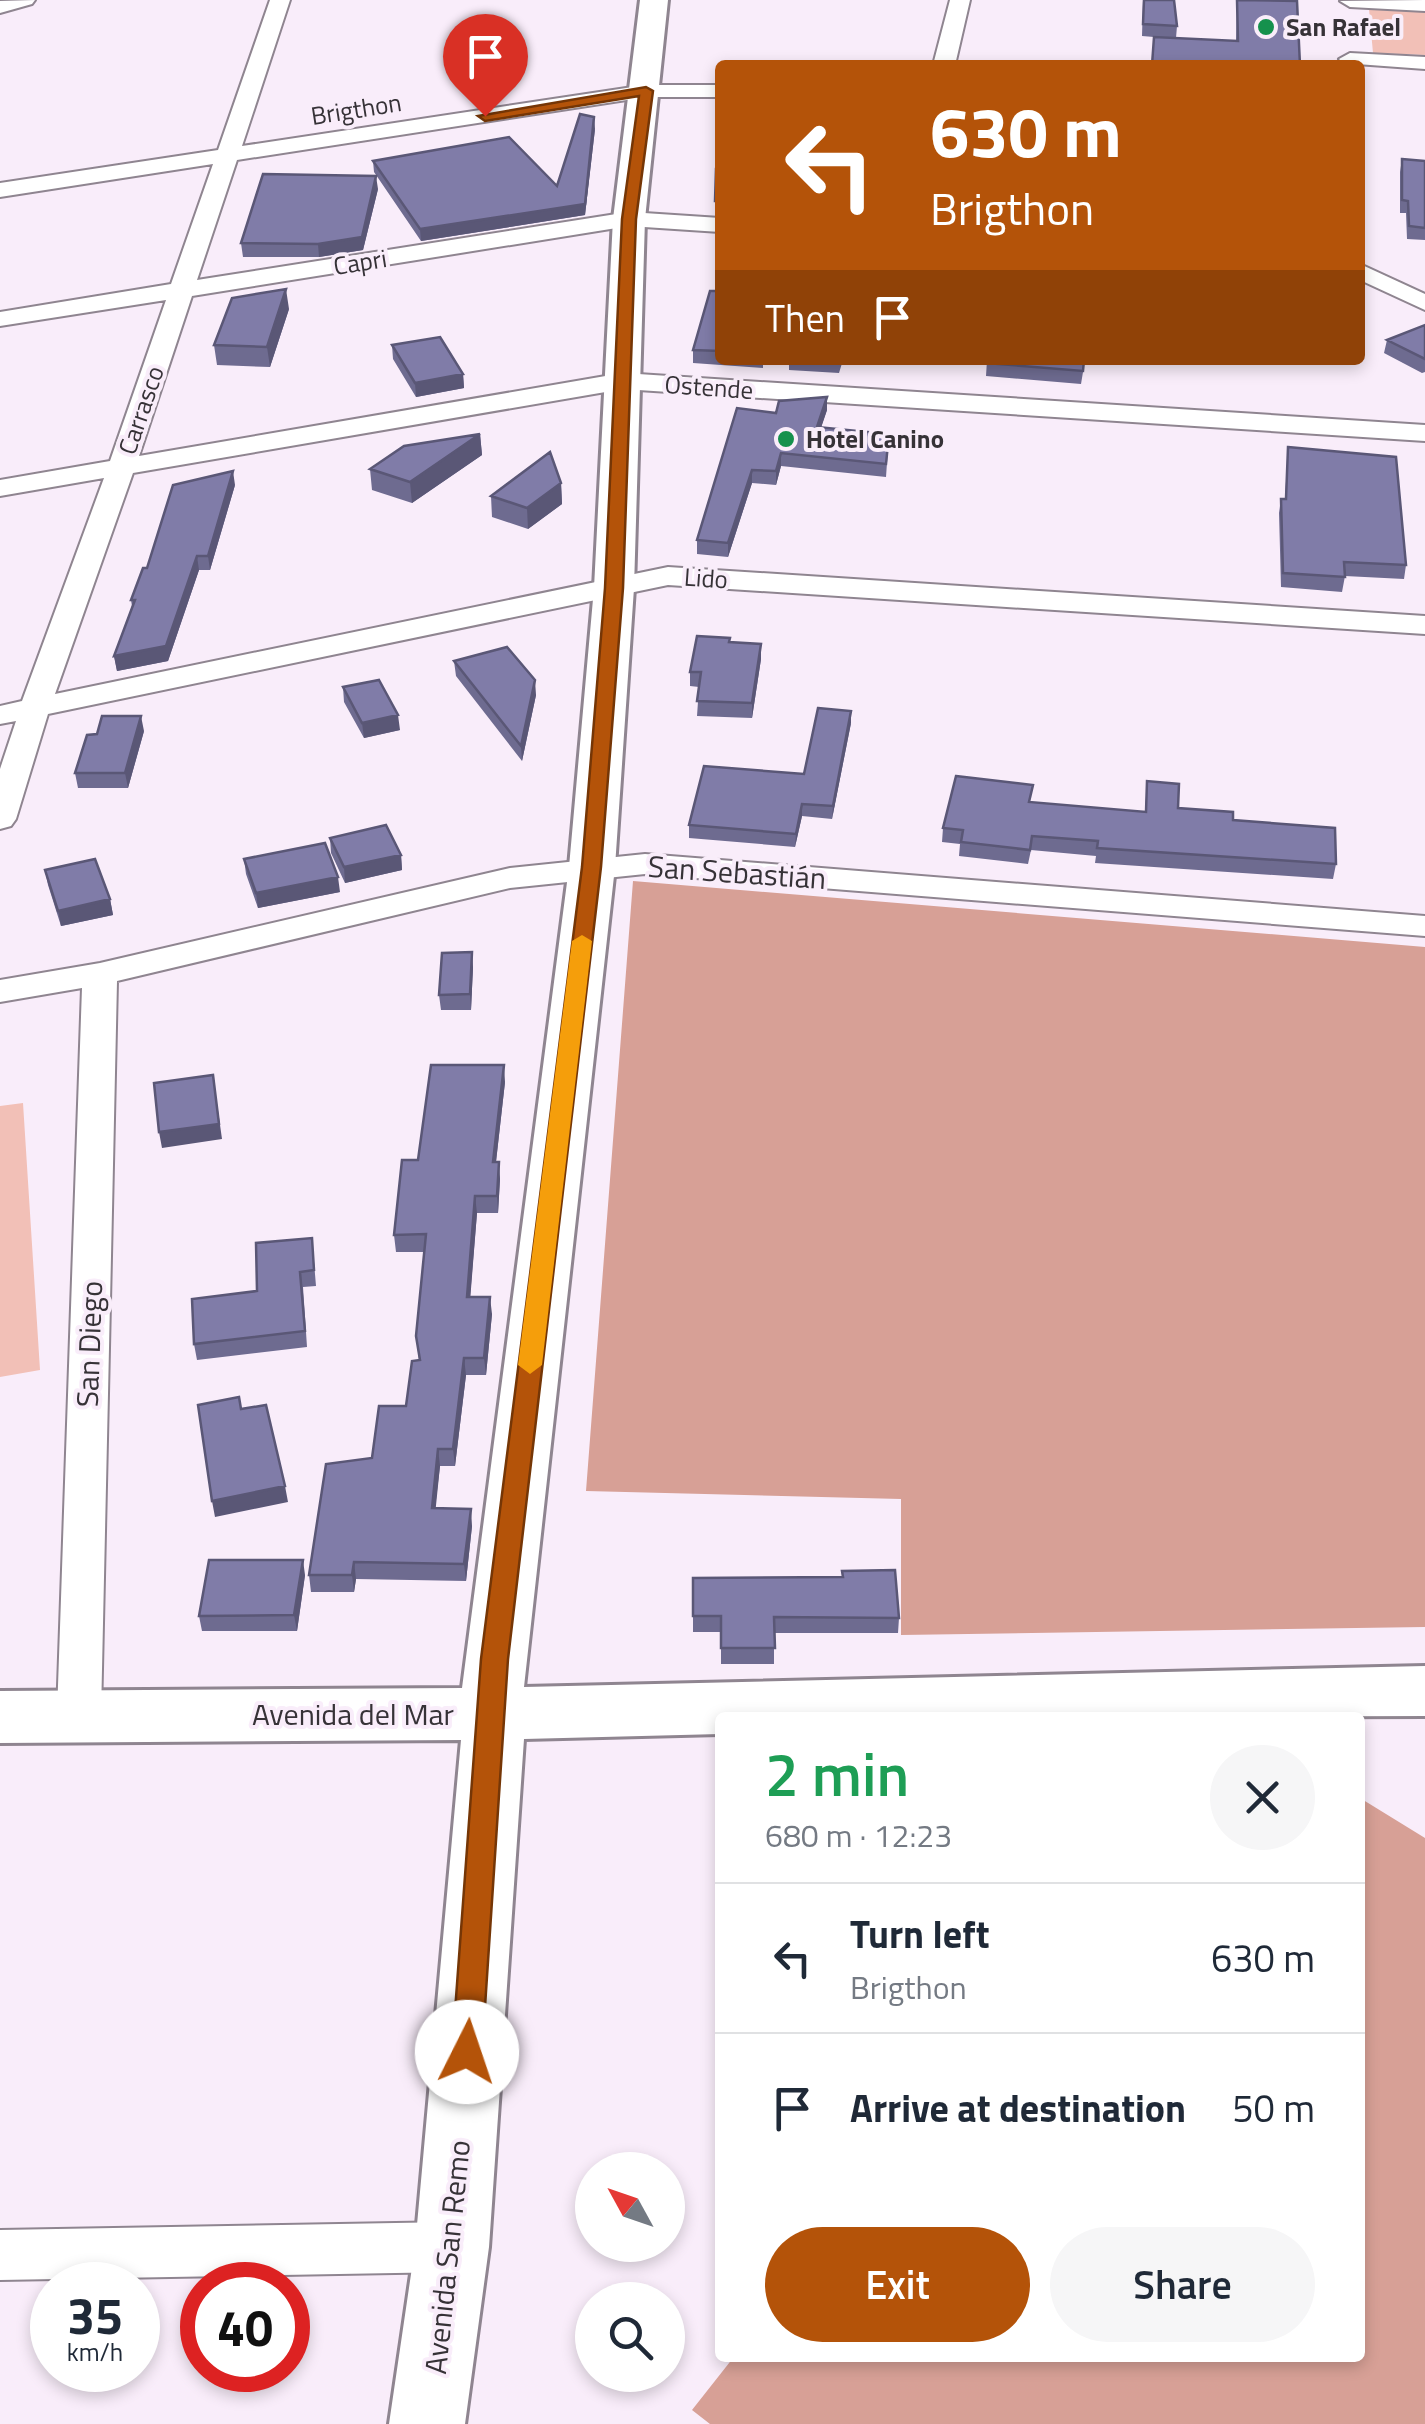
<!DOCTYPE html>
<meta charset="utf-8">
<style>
body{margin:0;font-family:"Titillium Web",sans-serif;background:#f6f6f7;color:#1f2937;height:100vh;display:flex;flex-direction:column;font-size:38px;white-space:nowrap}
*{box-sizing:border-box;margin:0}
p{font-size:32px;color:#747a83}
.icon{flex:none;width:55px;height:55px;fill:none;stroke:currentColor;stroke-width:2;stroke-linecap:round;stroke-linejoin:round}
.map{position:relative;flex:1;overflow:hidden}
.side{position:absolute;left:715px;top:1712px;width:650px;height:650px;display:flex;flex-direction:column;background:#fff;border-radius:10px;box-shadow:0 5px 15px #0003}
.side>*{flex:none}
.guide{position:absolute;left:715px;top:60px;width:650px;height:305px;border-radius:10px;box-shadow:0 5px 15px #0003;background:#b45309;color:#fff;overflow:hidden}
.needle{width:65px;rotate:310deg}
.buttons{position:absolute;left:575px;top:2152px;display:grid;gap:20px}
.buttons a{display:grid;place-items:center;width:110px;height:110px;border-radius:50%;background:#fff;box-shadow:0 5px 15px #0003;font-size:50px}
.speed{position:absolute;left:30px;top:2262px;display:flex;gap:20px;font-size:50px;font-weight:700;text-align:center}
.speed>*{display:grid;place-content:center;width:130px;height:130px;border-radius:50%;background:#fff;box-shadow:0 5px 15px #0003;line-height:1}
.speed small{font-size:25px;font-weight:400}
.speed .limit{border:15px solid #d22;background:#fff;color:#111}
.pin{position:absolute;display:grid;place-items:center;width:85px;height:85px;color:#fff;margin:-102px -42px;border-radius:50% 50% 50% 0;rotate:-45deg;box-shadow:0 0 10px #0007}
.pin .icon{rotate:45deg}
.me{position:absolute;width:110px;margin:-55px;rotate:4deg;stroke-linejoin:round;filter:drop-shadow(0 0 8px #0008)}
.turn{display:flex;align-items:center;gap:35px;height:210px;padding:0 50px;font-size:45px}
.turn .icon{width:130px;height:130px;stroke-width:2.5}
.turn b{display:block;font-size:70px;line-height:85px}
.then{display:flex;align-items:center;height:95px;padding:0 50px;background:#0003;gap:20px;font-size:38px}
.round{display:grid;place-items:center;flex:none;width:105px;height:105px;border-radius:52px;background:#f6f6f7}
.overview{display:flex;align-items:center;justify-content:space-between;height:170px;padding:0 50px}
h1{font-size:60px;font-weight:600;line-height:75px;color:#1e9e55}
.cta{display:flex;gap:20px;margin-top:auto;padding:20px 50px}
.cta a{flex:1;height:115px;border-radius:60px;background:#b45309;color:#fff;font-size:40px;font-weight:600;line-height:115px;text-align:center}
.cta a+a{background:#f6f6f7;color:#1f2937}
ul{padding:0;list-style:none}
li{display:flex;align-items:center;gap:30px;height:150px;padding:0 50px;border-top:2px solid #e0e1e3}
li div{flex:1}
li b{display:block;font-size:38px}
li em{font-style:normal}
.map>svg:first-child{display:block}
.green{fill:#f2c0b7}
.forest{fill:#d7a096}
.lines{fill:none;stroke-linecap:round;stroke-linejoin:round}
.street-casing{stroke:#8f8590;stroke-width:4}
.secondary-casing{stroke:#8f8590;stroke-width:6}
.street{fill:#fff;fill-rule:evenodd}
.secondary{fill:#fff;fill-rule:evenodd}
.wall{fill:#6e6b90}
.shaded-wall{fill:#5a5776}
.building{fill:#807ca8;stroke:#5a5776;stroke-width:2.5}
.route{fill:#b45309;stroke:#753606;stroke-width:2.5}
.slow{fill:#f59e0b}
.poi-dot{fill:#15914d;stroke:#f9edfa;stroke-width:4}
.labels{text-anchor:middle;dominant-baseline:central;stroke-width:8;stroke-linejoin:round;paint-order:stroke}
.far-poi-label{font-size:25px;font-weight:bold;fill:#363237;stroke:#f9edfa;text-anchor:start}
.far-street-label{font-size:25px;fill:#363237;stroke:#f9edfa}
.street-label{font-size:30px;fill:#363237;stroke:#f9edfa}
</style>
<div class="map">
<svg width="1425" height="2424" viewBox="0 0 1425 2424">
<rect width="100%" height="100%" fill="#f9edfa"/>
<path class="green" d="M 1369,9 L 1425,12 L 1425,55 L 1373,53 Z
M 23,1103 L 40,1370 L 0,1377 L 0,1106 Z"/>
<path class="forest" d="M 633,881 L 1425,947 L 1425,1627 L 901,1635 L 901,1499 L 586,1491 Z
M 1360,1798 L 1425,1838 L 1425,2424 L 710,2424 L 692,2410 L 733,2358 L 1360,2358 Z"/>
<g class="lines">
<g class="street-casing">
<path id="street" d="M 35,0 L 32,4 L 0,13 L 0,1 Z
M 270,0 L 290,0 L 242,146 L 646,85 L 720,85 L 720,97 L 646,97 L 237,160 L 197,280 L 629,212 L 720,218 L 720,232 L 629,226 L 192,296 L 139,456 L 623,373 L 1425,425 L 1425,441 L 623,389 L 133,473 L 55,694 L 668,567 L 1425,616 L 1425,634 L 668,585 L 48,714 L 16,819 L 11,826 L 0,829 L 0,769 L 16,721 L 0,724 L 0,706 L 22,701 L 104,478 L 0,496 L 0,480 L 110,461 L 166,300 L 0,326 L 0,312 L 171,284 L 213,164 L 0,197 L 0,183 L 218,150 Z
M 950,0 L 970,0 L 955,65 L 933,65 Z
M 1425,0 L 1425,11 L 1350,7 L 1340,1 Z
M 1350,53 L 1425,57 L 1425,69 L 1343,63 L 1339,59 Z
M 1360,264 L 1425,294 L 1425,310 L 1360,280 Z
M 645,854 L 1425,916 L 1425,936 L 645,874 L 510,888 L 117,981 L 101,1715 L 95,1728 L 79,1733 L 63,1728 L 57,1715 L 82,988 L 0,1002 L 0,980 L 100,963 L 510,868 Z
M 452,2222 L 470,2229 L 478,2247 L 470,2265 L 452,2272 L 0,2280 L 0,2230 Z"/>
</g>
<g class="secondary-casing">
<path id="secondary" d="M 640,0 L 668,0 L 645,219 L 634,588 L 615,867 L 524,1687 L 1425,1666 L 1425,1716 L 720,1718 L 720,1734 L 524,1739 L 489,2247 L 465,2424 L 389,2424 L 415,2247 L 461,1740 L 0,1743 L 0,1691 L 462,1688 L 569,867 L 594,588 L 613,219 Z"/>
</g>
<use href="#street" class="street"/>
<use href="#secondary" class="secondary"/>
</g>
<path class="wall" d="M 1143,0 L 1174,0 L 1177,26 L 1176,38 L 1236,41 L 1237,0 L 1300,65 L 1154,37 L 1142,36 Z
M 595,129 L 585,215 L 421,241 L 374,172 L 373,161 L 557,186 Z
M 1402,159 L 1425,161 L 1425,240 L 1407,239 L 1406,213 L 1400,213 L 1400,172 Z
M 716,169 L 720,169 L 720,214 L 715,214 Z
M 378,189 L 363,250 L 319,257 L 243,257 L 241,243 Z
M 720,291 L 720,360 L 763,360 L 763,368 L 693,363 L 693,350 Z
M 289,309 L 270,367 L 217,365 L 214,345 Z
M 1425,325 L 1425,372 L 1422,373 L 1384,353 L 1387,340 Z
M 392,345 L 463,374 L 464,388 L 416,397 L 393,359 Z
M 789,360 L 843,360 L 839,373 L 789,370 Z
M 987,360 L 1085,360 L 1081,384 L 986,376 Z
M 827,397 L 827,410 L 821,427 L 889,434 L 886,477 L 781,466 L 776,485 L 752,483 L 728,557 L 697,554 L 697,540 L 776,413 Z
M 480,434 L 482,455 L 412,503 L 372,490 L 370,469 Z
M 1288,447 L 1406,565 L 1404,579 L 1345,576 L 1342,592 L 1281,587 L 1279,513 L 1281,499 L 1285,499 Z
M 561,483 L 562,504 L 528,529 L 492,517 L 491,496 Z
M 235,485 L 210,570 L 199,570 L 168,661 L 117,671 L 114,656 L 132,606 L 131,600 L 147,568 Z
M 730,642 L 761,644 L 761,659 L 752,718 L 697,716 L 699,687 L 690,686 L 690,672 Z
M 454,661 L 536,695 L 522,761 L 456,676 Z
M 343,687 L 400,730 L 364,738 L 344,702 Z
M 851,723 L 832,819 L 802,816 L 795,847 L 689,838 L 689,825 L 804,774 Z
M 144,731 L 128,788 L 78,788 L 75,773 Z
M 1147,781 L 1178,808 L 1233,820 L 1336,864 L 1333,879 L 1095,863 L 1096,856 L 1031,850 L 1028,864 L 959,856 L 960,844 L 942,842 L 943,828 L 1031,802 L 1145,812 Z
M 330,838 L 401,855 L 402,870 L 345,883 L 331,853 Z
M 244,859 L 340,892 L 258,908 L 246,874 Z
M 45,870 L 110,899 L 113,915 L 61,926 L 48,885 Z
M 473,967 L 471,1010 L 441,1010 L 439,995 Z
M 505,1082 L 496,1162 L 500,1179 L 498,1213 L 477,1213 L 470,1297 L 492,1314 L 486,1375 L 466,1375 L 455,1466 L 440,1466 L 435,1508 L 472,1526 L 466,1581 L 356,1579 L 354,1592 L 311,1592 L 309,1575 L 372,1458 L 406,1406 L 419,1360 L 416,1336 L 425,1252 L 396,1252 L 394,1235 L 418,1160 Z
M 312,1238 L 316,1286 L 303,1287 L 307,1347 L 197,1360 L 194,1344 L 257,1291 Z
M 305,1575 L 297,1631 L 202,1631 L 199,1616 Z
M 693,1578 L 899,1618 L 898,1633 L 774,1633 L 774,1664 L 721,1664 L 721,1632 L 693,1632 Z"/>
<path class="shaded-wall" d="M 594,117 L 595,129 L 585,215 L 421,241 L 420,229 L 585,204 Z
M 376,176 L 378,189 L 363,250 L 319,257 L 318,244 Z
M 286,289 L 289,309 L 270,367 L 267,347 Z
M 463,374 L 464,388 L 416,397 L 415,383 Z
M 827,397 L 827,410 L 817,440 L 817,427 Z
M 480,434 L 482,455 L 412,503 L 410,482 Z
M 781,453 L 781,466 L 776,485 L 776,471 Z
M 752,470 L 752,483 L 728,557 L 728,543 Z
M 233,471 L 235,485 L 210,570 L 208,556 Z
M 561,483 L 562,504 L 528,529 L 527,508 Z
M 197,556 L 199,570 L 168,661 L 117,671 L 114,656 Z
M 761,644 L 761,659 L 752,718 L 752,703 Z
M 535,680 L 536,695 L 522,761 L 521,746 Z
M 851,711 L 851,723 L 832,819 L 833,806 Z
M 398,715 L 400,730 L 364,738 L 362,723 Z
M 141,716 L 144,731 L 128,788 L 125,773 Z
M 802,804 L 802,816 L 795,847 L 796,834 Z
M 401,855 L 402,870 L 345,883 L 344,867 Z
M 338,877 L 340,892 L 258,908 L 256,893 Z
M 110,899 L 113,915 L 61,926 L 58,911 Z
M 472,952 L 473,967 L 471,1010 L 470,994 Z
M 504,1065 L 505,1082 L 494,1179 L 493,1162 Z
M 213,1075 L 222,1139 L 162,1148 L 159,1132 Z
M 499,1162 L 500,1179 L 498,1213 L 497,1196 Z
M 475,1196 L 477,1213 L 469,1314 L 467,1297 Z
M 490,1297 L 492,1314 L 486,1375 L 484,1358 Z
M 464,1358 L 466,1375 L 455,1466 L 453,1449 Z
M 438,1449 L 440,1466 L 434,1525 L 432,1508 Z
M 285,1486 L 288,1502 L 215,1517 L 212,1501 Z
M 471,1509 L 472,1526 L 466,1581 L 464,1564 Z
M 303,1560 L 305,1575 L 297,1631 L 294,1615 Z
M 354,1562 L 356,1579 L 354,1592 L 352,1575 Z"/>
<path class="building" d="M 1144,0 L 1174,0 L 1177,26 L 1143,24 Z
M 1237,0 L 1297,1 L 1300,65 L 1152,65 L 1154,37 L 1238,41 Z
M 580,114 L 594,117 L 585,204 L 420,229 L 373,161 L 509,137 L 557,186 Z
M 1402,159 L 1425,161 L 1425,228 L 1409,226 L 1408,201 L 1402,200 Z
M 716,169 L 720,169 L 720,201 L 715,201 Z
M 263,174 L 376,176 L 362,237 L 318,244 L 241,243 Z
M 286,289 L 267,347 L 214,345 L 232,298 Z
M 710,291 L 720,291 L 720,351 L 693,350 Z
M 1425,325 L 1425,359 L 1387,340 Z
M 440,337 L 463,374 L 415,383 L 392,345 Z
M 987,360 L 1084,360 L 1083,371 L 987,363 Z
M 827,397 L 817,427 L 889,434 L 886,464 L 781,453 L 776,471 L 752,470 L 728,543 L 697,540 L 737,408 L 776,413 L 779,401 Z
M 480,434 L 410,482 L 370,469 L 404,446 Z
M 1288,447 L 1396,457 L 1406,565 L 1344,562 L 1345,577 L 1283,573 L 1281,499 L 1286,499 Z
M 550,452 L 561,483 L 527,508 L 491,496 Z
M 233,471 L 208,556 L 197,556 L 166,646 L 114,656 L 135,600 L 131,600 L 143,568 L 147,568 L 173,485 Z
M 697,636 L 730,638 L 729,642 L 761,644 L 752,703 L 697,701 L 701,672 L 690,672 Z
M 507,647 L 535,680 L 521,746 L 454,661 Z
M 379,680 L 398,715 L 362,723 L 343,687 Z
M 818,708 L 851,711 L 833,806 L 802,804 L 796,834 L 689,825 L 704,766 L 804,774 Z
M 102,716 L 141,716 L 125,773 L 75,773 L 87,735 L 97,734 Z
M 956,776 L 1033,785 L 1029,802 L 1146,812 L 1147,781 L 1179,784 L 1178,808 L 1233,812 L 1233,820 L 1335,828 L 1336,864 L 1097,848 L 1098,841 L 1032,836 L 1030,850 L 961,842 L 963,830 L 943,828 Z
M 386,825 L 401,855 L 344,867 L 330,838 Z
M 325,843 L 338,877 L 256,893 L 244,859 Z
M 95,859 L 110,899 L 58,911 L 45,870 Z
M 472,952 L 470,994 L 439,995 L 442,953 Z
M 431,1065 L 504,1065 L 493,1162 L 499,1162 L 497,1196 L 475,1196 L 467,1297 L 490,1297 L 484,1358 L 464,1358 L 453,1449 L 438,1449 L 432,1508 L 471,1509 L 464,1564 L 354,1562 L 352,1575 L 309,1575 L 326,1464 L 372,1458 L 379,1406 L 406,1406 L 412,1361 L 420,1360 L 416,1336 L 426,1234 L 394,1235 L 402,1160 L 418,1160 Z
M 213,1075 L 219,1124 L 159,1132 L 154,1083 Z
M 312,1238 L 314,1270 L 300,1272 L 305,1331 L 194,1344 L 192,1299 L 257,1291 L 256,1243 Z
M 239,1397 L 241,1409 L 266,1405 L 285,1486 L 212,1501 L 198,1405 Z
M 209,1560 L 303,1560 L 294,1615 L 199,1616 Z
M 895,1570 L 899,1618 L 774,1617 L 775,1648 L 721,1648 L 721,1616 L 693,1616 L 693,1578 L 843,1577 L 842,1571 Z"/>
<path class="route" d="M 646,87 L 653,91 L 636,219 L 623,588 L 601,867 L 508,1659 L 482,2052 L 478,2062 L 467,2066 L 456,2062 L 452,2052 L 481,1659 L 582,867 L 605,588 L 622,219 L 639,96 L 485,121 L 478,116 Z"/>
<path class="slow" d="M 582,935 L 592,941 L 542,1365 L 530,1374 L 518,1365 L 572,941 Z"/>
<g class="poi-dot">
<circle cx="1266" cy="27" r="10"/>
<circle cx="786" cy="439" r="10"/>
</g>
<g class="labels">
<g class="far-poi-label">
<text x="1286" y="27">San Rafael</text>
<text x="806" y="439">Hotel Canino</text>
</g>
<g class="far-street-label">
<text transform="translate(356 109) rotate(-9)">Brigthon</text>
<text transform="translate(360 262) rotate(-9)">Capri</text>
<text transform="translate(709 387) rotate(4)">Ostende</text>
<text transform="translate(141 410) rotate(-71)">Carrasco</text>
<text transform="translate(706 578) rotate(4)">Lido</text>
</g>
<g class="street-label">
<text transform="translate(737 872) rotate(4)">San Sebastián</text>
<text transform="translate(89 1344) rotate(-88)">San Diego</text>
<text x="353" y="1714">Avenida del Mar</text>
<text transform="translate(447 2257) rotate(-84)">Avenida San Remo</text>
</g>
</g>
</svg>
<div class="buttons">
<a><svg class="needle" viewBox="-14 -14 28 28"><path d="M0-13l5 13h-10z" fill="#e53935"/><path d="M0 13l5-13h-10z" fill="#747a83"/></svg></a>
<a><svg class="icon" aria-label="search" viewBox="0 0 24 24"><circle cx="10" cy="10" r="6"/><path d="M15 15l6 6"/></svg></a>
</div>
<div class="speed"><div>35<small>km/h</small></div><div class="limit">40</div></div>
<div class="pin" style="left:485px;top:116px;background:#d93025"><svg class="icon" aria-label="arrive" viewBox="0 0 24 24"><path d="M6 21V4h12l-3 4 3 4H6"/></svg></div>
<svg class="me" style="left:467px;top:2052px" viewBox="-20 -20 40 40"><circle r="19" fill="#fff"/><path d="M0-13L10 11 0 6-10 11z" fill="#b45309"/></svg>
<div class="guide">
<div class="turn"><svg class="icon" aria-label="left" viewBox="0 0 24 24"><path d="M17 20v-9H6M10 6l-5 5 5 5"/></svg><div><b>630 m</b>Brigthon</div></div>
<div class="then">Then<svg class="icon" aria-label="arrive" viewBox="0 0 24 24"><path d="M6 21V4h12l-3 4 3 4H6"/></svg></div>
</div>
<section class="side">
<div class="overview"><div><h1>2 min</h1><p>680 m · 12:23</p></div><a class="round"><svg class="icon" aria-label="close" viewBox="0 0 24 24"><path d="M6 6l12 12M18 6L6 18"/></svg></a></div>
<ul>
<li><svg class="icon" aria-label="left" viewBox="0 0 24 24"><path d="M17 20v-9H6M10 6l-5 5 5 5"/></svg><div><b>Turn left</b><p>Brigthon</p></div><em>630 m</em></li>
<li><svg class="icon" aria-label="arrive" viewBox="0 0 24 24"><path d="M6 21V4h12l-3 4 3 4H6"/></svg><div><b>Arrive at destination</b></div><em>50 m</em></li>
</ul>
<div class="cta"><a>Exit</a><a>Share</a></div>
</section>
</div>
